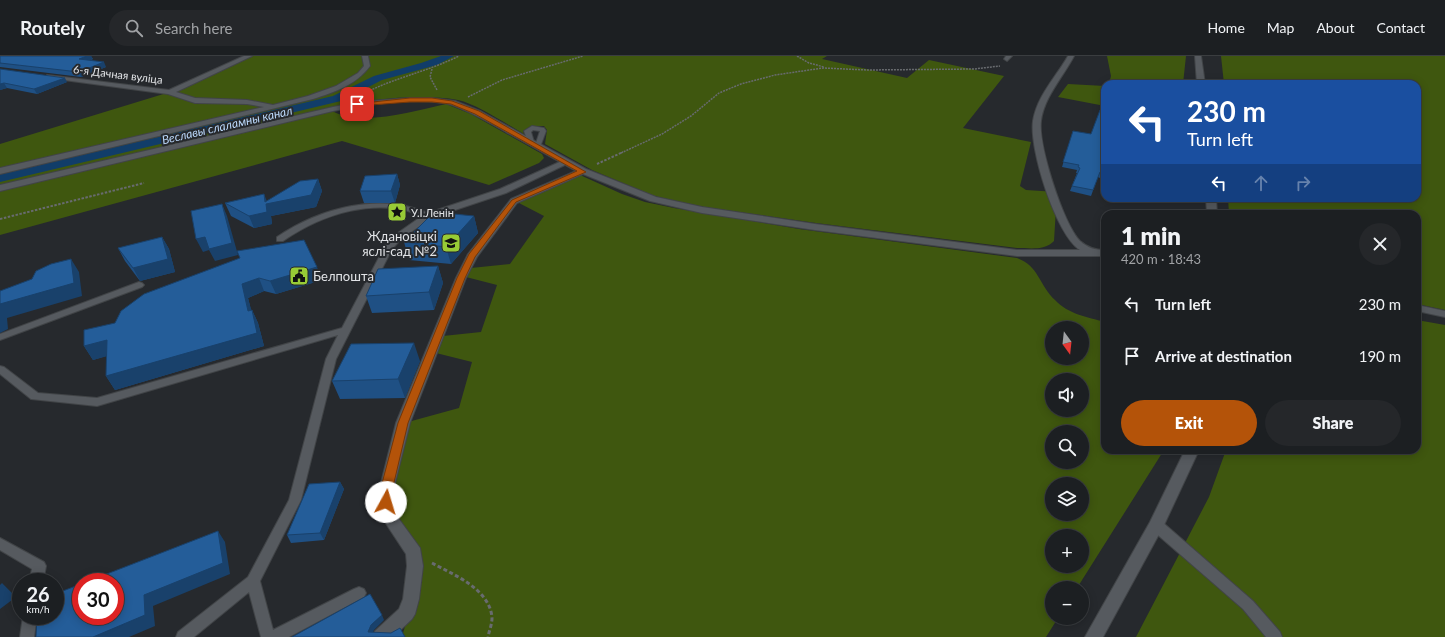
<!DOCTYPE html>
<meta charset="utf-8">
<style>
body{margin:0;font-family:Lato,sans-serif;background:#25272a;color:#f1f3f6;height:100vh;display:flex;flex-direction:column;font-size:15px;white-space:nowrap}
*{box-sizing:border-box;margin:0}
p{font-size:13px;color:#a0a2a5}
.icon{flex:none;width:22px;height:22px;fill:none;stroke:currentColor;stroke-width:2;stroke-linecap:round;stroke-linejoin:round}
.map{position:relative;flex:1;overflow:hidden}
.sheet{position:absolute;left:1101px;top:154px;width:320px;height:244px;display:flex;flex-direction:column;background:#1c1f22;border-radius:12px;box-shadow:0 2px 10px #0003,0 0 0 1px #3a3d40}
.sheet>*{flex:none}
.guide{position:absolute;left:1101px;top:24px;width:320px;height:122px;border-radius:12px;box-shadow:0 2px 10px #0003,0 0 0 1px #3a3d40;background:#1a4fa0;color:#fff;overflow:hidden}
.needle{width:26px;rotate:165deg}
.fabs{position:absolute;left:1045px;top:265px;display:grid;gap:8px}
.fabs a{display:grid;place-items:center;width:44px;height:44px;border-radius:50%;background:#1c1f22;box-shadow:0 2px 10px #0003,0 0 0 1px #3a3d40;font-size:20px}
.speed{position:absolute;left:12px;top:517px;display:flex;gap:8px;font-size:20px;font-weight:700;text-align:center}
.speed>*{display:grid;place-content:center;width:52px;height:52px;border-radius:50%;background:#1c1f22;box-shadow:0 2px 10px #0003,0 0 0 1px #3a3d40;line-height:1}
.speed small{font-size:10px;font-weight:400}
.speed .limit{border:6px solid #d22;background:#fff;color:#111}
.pin{position:absolute;display:grid;place-items:center;width:34px;height:34px;color:#fff;margin:-17px;border-radius:8px;box-shadow:0 2px 6px #0006}
.me{position:absolute;width:44px;margin:-22px;rotate:6deg;stroke-linejoin:round;filter:drop-shadow(0 0 3px #0008)}
.turn{display:flex;align-items:center;gap:14px;height:84px;padding:0 20px;font-size:18px}
.turn .icon{width:52px;height:52px;stroke-width:2.5}
.turn b{display:block;font-size:28px;line-height:34px}
.lanes{display:flex;align-items:center;height:38px;padding:0 20px;background:#0003;justify-content:center;gap:20px;direction:ltr}
.lanes .off{opacity:.35}
.round{display:grid;place-items:center;flex:none;width:42px;height:42px;border-radius:21px;background:#25272a}
.headline{display:flex;align-items:center;justify-content:space-between;height:68px;padding:0 20px}
h1{font-size:24px;font-weight:800;line-height:30px}
.cta{display:flex;gap:8px;margin-top:auto;padding:8px 20px}
.cta a{flex:1;height:46px;border-radius:24px;background:#b45309;color:#fff;font-size:16px;font-weight:800;line-height:46px;text-align:center}
.cta a+a{background:#25272a;color:#f1f3f6}
ul{padding:0;list-style:none}
li{display:flex;align-items:center;gap:12px;height:52px;padding:0 20px}
li div{flex:1}
li b{display:block;font-size:15px}
li em{font-style:normal}
header{display:flex;align-items:center;gap:24px;box-sizing:border-box;height:56px;padding:0 20px;background:#1c1f22;border-bottom:1px solid #3a3d40}
header strong{font-size:19px}
nav{display:flex;gap:22px;margin-inline-start:auto;font-size:14px}
.search{width:280px;height:36px;background:#25272a;display:flex;align-items:center;gap:10px;box-sizing:border-box;padding:0 14px;border-radius:22px;color:#a0a2a5;font-size:15px}
.map>svg:first-child{display:block}
.green{fill:#3f570f;fill-rule:evenodd}
.lines{fill:none;stroke-linecap:round;stroke-linejoin:round}
.canal{fill:#113d69;fill-rule:evenodd}
.lane-casing{stroke:#414447;stroke-width:2}
.street-casing{stroke:#414447;stroke-width:2}
.secondary-casing{stroke:#414447;stroke-width:2}
.path-far2{stroke:#686b6f;stroke-width:1.5;stroke-dasharray:2 1;stroke-linecap:butt}
.path-far1{stroke:#686b6f;stroke-width:2;stroke-dasharray:2.5 1.5;stroke-linecap:butt}
.path{stroke:#686b6f;stroke-width:3;stroke-dasharray:4 2.5;stroke-linecap:butt}
.lane{fill:#565a5f;fill-rule:evenodd}
.street{fill:#565a5f;fill-rule:evenodd}
.secondary{fill:#565a5f;fill-rule:evenodd}
.wall{fill:#1f5084}
.shaded-wall{fill:#19416b}
.building{fill:#245d99;stroke:#19416b}
.route{fill:#b45309;stroke:#753606}
.labels{text-anchor:middle;dominant-baseline:central;stroke-width:4;stroke-linejoin:round;paint-order:stroke}
.far-street-label{font-size:11px;fill:#e1e3e6;stroke:#26292d}
.far-poi-label{font-size:11px;fill:#e1e3e6;stroke:#26292d;text-anchor:start}
.far-water-label{font-size:12px;font-style:italic;fill:#bad7f9;stroke:#26292d}
.poi-label{font-size:13px;fill:#e1e3e6;stroke:#26292d;text-anchor:end}
</style>
<header>
<strong>Routely</strong>
<div class="search"><svg class="icon" aria-label="search" viewBox="0 0 24 24"><circle cx="10" cy="10" r="6"/><path d="M15 15l6 6"/></svg>Search here</div>
<nav><a>Home</a><a>Map</a><a>About</a><a>Contact</a></nav>
</header>
<div class="map">
<svg width="1445" height="581" viewBox="0 0 1445 581">
<rect width="100%" height="100%" fill="#26292d"/>
<path class="green" d="M 249,0 L 827,0 L 822,3 L 907,22 L 929,4 L 1004,20 L 963,72 L 1031,86 L 1020,130 L 1026,134 L 1057,136 L 1054,185 C 1045,195 1029,192 1017,192 L 816,167 L 704,151 L 654,140 L 592,114 L 545,88 L 547,74 L 544,70 L 531,70 L 523,75 L 524,78 C 506,68 477,48 458,44 C 417,37 372,44 332,51 L 0,129 L 0,116 L 303,45 L 274,51 L 253,46 L 212,46 L 251,47 L 272,51 L 0,114 L 0,88 L 170,36 Z
M 1107,0 L 1186,0 L 1183,28 L 1109,28 L 1111,20 Z
M 1221,0 L 1445,0 L 1445,254 L 1417,248 L 1417,158 L 1229,158 L 1228,142 L 1417,142 L 1417,28 L 1224,28 Z
M 1068,28 L 1105,30 L 1105,50 L 1058,41 Z
M 446,48 L 471,58 L 542,98 L 544,102 L 539,107 L 489,129 L 342,85 L 0,179 L 0,135 L 332,55 C 362,71 414,55 446,48 Z
M 580,119 L 622,138 L 645,146 L 674,152 L 799,173 L 1017,202 C 1039,210 1039,229 1055,244 C 1068,258 1087,261 1105,266 L 1105,394 L 1164,394 L 1077,532 L 1052,532 L 1052,562 L 1058,562 L 1046,581 L 405,581 L 403,577 L 418,528 L 390,445 L 408,366 L 459,352 L 472,306 L 436,297 L 443,280 L 481,276 L 497,229 L 466,221 L 471,212 L 510,208 L 544,160 L 517,146 ZM 1052,272 L 1082,272 L 1082,302 L 1052,302 ZM 1052,324 L 1082,324 L 1082,354 L 1052,354 ZM 1052,376 L 1082,376 L 1082,406 L 1052,406 ZM 1052,428 L 1082,428 L 1082,458 L 1052,458 ZM 1052,480 L 1082,480 L 1082,510 L 1052,510 Z
M 1417,264 L 1445,269 L 1445,581 L 1136,581 L 1209,441 L 1226,394 L 1417,394 Z"/>
<g class="lines">
<path class="canal" d="M 441,0 L 454,0 L 437,9 L 382,24 L 341,45 L 0,126 L 0,118 L 333,40 L 374,20 L 421,7 Z"/>
<g class="lane-casing">
<path id="lane" d="M 1006,0 L 1012,0 L 1007,5 L 1004,3 Z
M 532,70 L 544,72 L 546,75 L 540,91 L 535,90 L 540,75 L 533,74 L 531,76 L 534,86 L 531,88 L 528,86 L 524,75 Z
M 564,104 L 571,106 L 506,137 L 431,162 L 401,183 L 392,193 L 336,303 L 301,444 L 260,525 L 273,574 L 354,533 L 359,531 L 364,533 L 366,537 L 364,541 L 289,581 L 261,581 L 249,536 L 194,581 L 176,581 L 178,576 L 248,521 L 289,444 L 326,303 L 338,279 L 97,350 L 31,343 L 0,318 L 0,310 L 4,311 L 38,337 L 97,342 L 342,272 L 385,190 L 395,179 L 422,160 C 377,140 322,158 283,185 L 277,185 L 277,181 C 320,152 379,136 428,157 L 500,133 Z
M 139,226 L 142,227 L 144,229 L 142,231 L 0,284 L 0,278 Z
M 1156,464 L 1161,465 L 1253,545 L 1280,576 L 1282,581 L 1266,581 L 1243,553 L 1151,473 L 1150,469 L 1151,465 Z
M 0,482 L 44,506 L 46,510 L 43,526 L 29,526 L 32,513 L 0,494 Z
M 23,560 L 37,560 L 34,581 L 20,581 Z"/>
</g>
<g class="street-casing">
<path id="street" d="M 244,0 L 252,0 L 176,36 L 195,42 L 247,44 L 273,49 L 308,40 L 336,30 L 358,17 L 364,10 L 362,0 L 368,0 L 370,10 C 356,29 335,36 313,43 L 0,118 L 0,112 L 264,51 L 247,48 L 195,47 L 168,38 L 49,22 L 47,21 L 47,19 L 169,34 Z
M 1068,0 L 1074,0 C 1063,21 1044,41 1041,65 C 1038,89 1063,167 1080,185 C 1088,192 1095,194 1105,194 L 1105,200 L 1017,200 L 815,174 L 702,157 L 650,145 L 583,118 L 517,147 L 477,201 L 466,222 L 410,367 L 393,435 L 396,459 L 420,492 L 423,510 L 419,543 L 415,558 L 412,563 L 393,581 L 372,581 L 375,575 L 399,553 L 403,543 L 407,510 L 406,498 L 381,460 L 379,435 L 396,367 L 456,222 L 468,198 L 511,143 L 576,115 C 553,102 530,89 506,76 C 489,66 471,56 452,49 C 422,40 364,49 333,55 L 0,135 L 0,129 L 333,51 L 357,46 L 410,42 L 432,42 L 455,45 L 480,55 L 586,113 L 656,141 L 702,151 L 815,168 L 1017,194 L 1080,194 C 1056,179 1029,93 1033,65 C 1037,40 1056,21 1068,0 Z
M 1417,249 L 1445,255 L 1445,261 L 1417,255 Z"/>
</g>
<g class="secondary-casing">
<path id="secondary" d="M 1195,0 L 1201,0 L 1205,28 L 1197,28 Z
M 1206,142 L 1216,142 L 1217,158 L 1207,158 Z
M 1185,394 L 1199,394 L 1164,469 L 1103,581 L 1085,581 L 1150,466 Z"/>
</g>
<path class="path-far2" d="M 797,0 L 809,7 L 824,11
M 432,13 L 430,21 L 437,34
M 367,36 C 397,21 429,15 459,0
M 468,41 L 502,24 L 583,0
M 621,97 L 662,78 L 691,60 L 719,37 L 741,28 L 775,19 L 823,12 L 867,14 L 974,13 L 1000,10"/>
<path class="path-far1" d="M 597,108 L 623,96
M 0,163 L 144,127"/>
<path class="path" d="M 432,507 C 454,519 490,533 492,562 C 492,569 489,575 488,581"/>
<use href="#lane" class="lane"/>
<use href="#street" class="street"/>
<use href="#secondary" class="secondary"/>
</g>
<path class="wall" d="M 0,0 L 91,0 L 93,3 L 89,5 L 106,11 L 81,21 L 0,11 Z
M 0,13 L 67,26 L 37,38 L 7,32 L 0,34 Z
M 1073,75 L 1105,106 L 1100,122 L 1098,121 L 1091,140 L 1070,135 L 1077,117 L 1076,117 L 1077,114 L 1062,111 Z
M 397,118 L 400,129 L 395,147 L 364,147 L 360,135 Z
M 318,123 L 322,135 L 316,151 L 271,160 L 272,168 L 254,172 L 231,160 L 225,147 L 267,145 Z
M 474,160 L 478,177 L 451,208 L 409,204 L 404,186 Z
M 162,181 L 169,193 L 175,216 L 140,225 L 125,205 L 118,192 Z
M 240,202 L 322,224 L 276,238 L 264,235 L 248,242 L 251,254 L 252,254 L 258,267 L 264,290 L 115,334 L 106,320 L 106,300 L 93,304 L 84,290 L 115,267 Z
M 438,210 L 443,227 L 434,254 L 372,257 L 366,240 Z
M 420,305 L 405,342 L 340,343 L 332,325 Z
M 340,426 L 344,433 L 324,484 L 291,487 L 287,479 Z"/>
<path class="shaded-wall" d="M 87,0 L 91,0 L 93,3 L 81,8 L 79,3 Z
M 104,6 L 106,11 L 81,21 L 79,16 Z
M 65,22 L 67,26 L 37,38 L 34,33 Z
M 4,27 L 7,32 L 0,34 L 0,28 Z
M 397,118 L 400,129 L 395,147 L 391,135 Z
M 318,123 L 322,135 L 316,151 L 271,160 L 272,168 L 254,172 L 249,160 L 264,138 L 268,148 Z
M 222,148 L 227,160 L 238,199 L 215,205 L 209,194 L 203,196 L 196,183 L 205,181 Z
M 474,160 L 478,177 L 451,208 L 446,191 Z
M 162,181 L 169,193 L 175,216 L 140,225 L 133,212 Z
M 71,203 L 79,216 L 82,240 L 7,262 L 8,273 L 0,277 L 0,248 Z
M 438,210 L 443,227 L 434,254 L 429,236 Z
M 317,211 L 322,224 L 276,238 L 270,225 Z
M 259,222 L 264,235 L 248,242 L 255,268 L 248,255 L 242,228 Z
M 252,254 L 258,267 L 264,290 L 115,334 L 106,320 Z
M 107,284 L 115,298 L 93,304 L 84,290 Z
M 414,287 L 420,305 L 405,342 L 398,323 Z
M 340,426 L 344,433 L 324,484 L 320,477 Z
M 218,475 L 225,486 L 230,518 L 153,550 L 155,570 L 129,581 L 93,581 L 144,539 Z
M 2,527 L 16,541 L 0,553 L 0,529 Z
M 382,559 L 384,564 L 374,574 L 371,581 L 368,576 L 371,569 Z"/>
<path class="building" d="M 0,0 L 87,0 L 79,3 L 104,6 L 79,16 L 0,7 Z
M 0,13 L 65,22 L 34,33 L 4,27 L 0,28 Z
M 1100,54 L 1105,55 L 1105,106 L 1102,116 L 1100,116 L 1093,134 L 1072,130 L 1080,112 L 1078,111 L 1079,109 L 1063,106 L 1073,75 L 1091,78 Z
M 397,118 L 391,135 L 360,135 L 365,120 Z
M 318,123 L 311,139 L 266,148 L 267,156 L 249,160 L 225,147 L 264,138 L 265,146 L 300,125 Z
M 222,148 L 232,187 L 209,193 L 205,181 L 196,183 L 191,155 Z
M 434,156 L 474,160 L 446,191 L 404,186 Z
M 162,181 L 168,203 L 133,212 L 118,192 Z
M 304,184 L 317,211 L 270,225 L 259,222 L 242,228 L 248,255 L 252,254 L 257,277 L 106,320 L 107,284 L 84,290 L 84,274 L 115,267 L 121,255 L 144,238 L 240,202 L 237,195 Z
M 71,203 L 74,227 L 0,248 L 0,235 L 32,223 L 36,215 L 51,208 Z
M 438,210 L 429,236 L 366,240 L 378,213 Z
M 414,287 L 398,323 L 332,325 L 351,288 Z
M 340,426 L 320,477 L 287,479 L 309,428 Z
M 218,475 L 223,507 L 144,539 L 145,559 L 93,581 L 36,581 L 37,560 L 55,560 L 55,538 L 81,528 L 81,560 L 115,560 L 115,526 L 86,526 Z
M 370,538 L 382,559 L 371,569 L 368,576 L 391,577 L 400,572 L 405,581 L 292,581 Z"/>
<path class="route" d="M 410,42 L 432,42 L 452,45 L 479,55 L 586,116 L 516,146 L 475,201 L 465,222 L 408,367 L 392,435 L 390,449 L 382,449 L 380,435 L 398,367 L 457,222 L 469,198 L 512,144 L 577,115 L 475,58 L 451,48 L 432,46 L 410,46 L 357,50 L 354,48 Z"/>
<defs>
<g id="sight-square" transform="scale(1)"><rect x="-9" y="-9" width="18" height="18" rx="4" fill="#98cb36" stroke="#26292d"/><path d="M0-6L1.8-2.2L6-1.7L2.9 1.2L3.7 5.4L0 3.3L-3.7 5.4L-2.9 1.2L-6-1.7L-1.8-2.2Z" fill="#111"/></g>
<g id="school-square" transform="scale(1)"><rect x="-9" y="-9" width="18" height="18" rx="4" fill="#98cb36" stroke="#26292d"/><path d="M0-5L7-2L0 1L-7-2ZM-4 1L0 2.5L4 1V4Q0 6-4 4Z" fill="#111"/></g>
<g id="civic-square" transform="scale(1)"><rect x="-9" y="-9" width="18" height="18" rx="4" fill="#98cb36" stroke="#26292d"/><path d="M-.6-6.5H3V-4.5H.6V-3L4-1V1h2V6H-6V1h2V-1L-.6-3ZM-1.2 2.5V6h2.4V2.5Z" fill="#111"/></g>
</defs>
<g fill-rule="evenodd">
<use href="#sight-square" x="397" y="156"/>
<use href="#school-square" x="451" y="187"/>
<use href="#civic-square" x="299" y="220"/>
</g>
<g class="labels">
<g class="far-street-label">
<text transform="translate(118 18) rotate(7)">6-я Дачная вуліца</text>
</g>
<g class="far-poi-label">
<text x="411" y="156">У.І.Ленін</text>
</g>
<g class="far-water-label">
<text transform="translate(227 69) rotate(-13)">Веславы слаламны канал</text>
</g>
<g class="poi-label">
<text x="437" y="180">Ждановіцкі<tspan x="437" dy="15">яслі-сад №2</tspan></text>
<text x="313" y="220" text-anchor="start">Белпошта</text>
</g>
</g>
</svg>
<div class="fabs">
<a><svg class="needle" viewBox="-14 -14 28 28"><path d="M0-13l5 13h-10z" fill="#e53935"/><path d="M0 13l5-13h-10z" fill="#a0a2a5"/></svg></a>
<a><svg class="icon" aria-label="sound" viewBox="0 0 24 24"><path d="M4 9h4l5-4v14l-5-4H4zM17 9q2 3 0 6"/></svg></a>
<a><svg class="icon" aria-label="search" viewBox="0 0 24 24"><circle cx="10" cy="10" r="6"/><path d="M15 15l6 6"/></svg></a>
<a><svg class="icon" aria-label="layers" viewBox="0 0 24 24"><path d="M12 4l9 5-9 5-9-5zM3 14l9 5 9-5"/></svg></a>
<a>+</a>
<a>−</a>
</div>
<div class="speed"><div>26<small>km/h</small></div><div class="limit">30</div></div>
<div class="pin" style="left:357px;top:48px;background:#d93025"><svg class="icon" aria-label="arrive" viewBox="0 0 24 24"><path d="M6 21V4h12l-3 4 3 4H6"/></svg></div>
<svg class="me" style="left:386px;top:446px" viewBox="-20 -20 40 40"><circle r="19" fill="#fff"/><path d="M0-13L10 11 0 6-10 11z" fill="#b45309"/></svg>
<div class="guide">
<div class="turn"><svg class="icon" aria-label="left" viewBox="0 0 24 24"><path d="M17 20v-9H6M10 6l-5 5 5 5"/></svg><div><b>230 m</b>Turn left</div></div>
<div class="lanes"><svg class="icon" aria-label="left" viewBox="0 0 24 24"><path d="M17 20v-9H6M10 6l-5 5 5 5"/></svg><svg class="icon off" aria-label="ahead" viewBox="0 0 24 24"><path d="M12 20V5M6 11l6-6 6 6"/></svg><svg class="icon off" aria-label="right" viewBox="0 0 24 24"><path d="M7 20v-9h11M14 6l5 5-5 5"/></svg></div>
</div>
<section class="sheet">
<div class="headline"><div><h1>1 min</h1><p>420 m · 18:43</p></div><a class="round"><svg class="icon" aria-label="close" viewBox="0 0 24 24"><path d="M6 6l12 12M18 6L6 18"/></svg></a></div>
<ul>
<li><svg class="icon" aria-label="left" viewBox="0 0 24 24"><path d="M17 20v-9H6M10 6l-5 5 5 5"/></svg><div><b>Turn left</b></div><em>230 m</em></li>
<li><svg class="icon" aria-label="arrive" viewBox="0 0 24 24"><path d="M6 21V4h12l-3 4 3 4H6"/></svg><div><b>Arrive at destination</b></div><em>190 m</em></li>
</ul>
<div class="cta"><a>Exit</a><a>Share</a></div>
</section>
</div>
